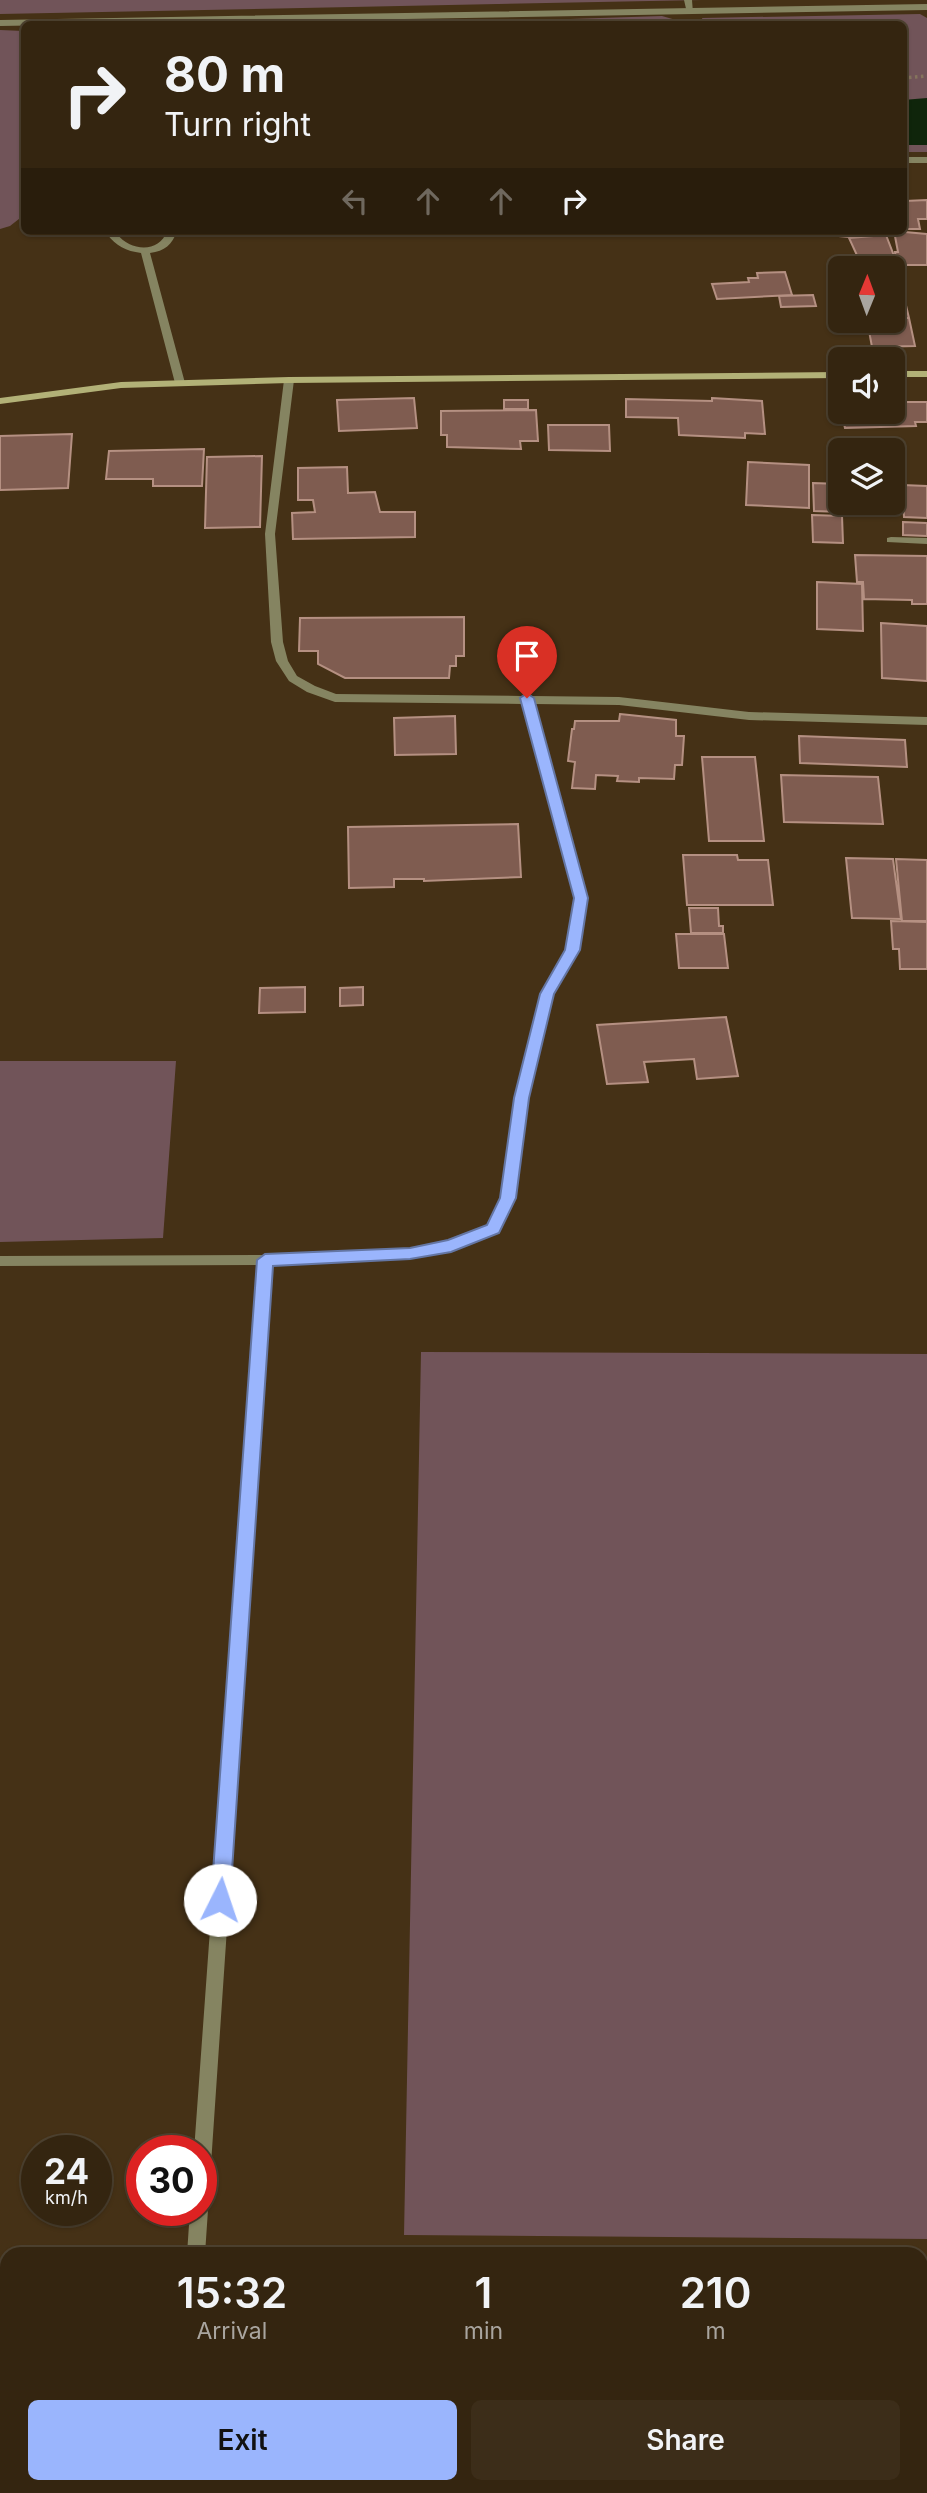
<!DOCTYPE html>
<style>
body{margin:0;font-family:Inter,sans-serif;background:#3c2d19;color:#f1f3f6;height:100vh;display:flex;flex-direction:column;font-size:26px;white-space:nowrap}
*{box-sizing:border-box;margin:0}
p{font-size:23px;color:#a9a59f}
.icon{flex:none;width:38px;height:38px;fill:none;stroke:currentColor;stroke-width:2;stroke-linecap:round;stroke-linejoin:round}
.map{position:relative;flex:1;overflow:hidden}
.details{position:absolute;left:0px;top:2247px;width:928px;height:247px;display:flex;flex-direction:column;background:#342510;border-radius:21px 21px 0 0;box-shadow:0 2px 5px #0004,0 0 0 2px #4e4230}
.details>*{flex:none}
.hud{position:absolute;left:21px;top:21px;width:886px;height:214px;border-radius:10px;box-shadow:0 2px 5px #0004,0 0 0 2px #4e4230;background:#342510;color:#f1f3f6;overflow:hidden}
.needle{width:46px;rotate:1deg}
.tools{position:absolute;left:828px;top:256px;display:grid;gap:14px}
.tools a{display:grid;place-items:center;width:77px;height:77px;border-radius:10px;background:#342510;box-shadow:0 2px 5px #0004,0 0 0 2px #4e4230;font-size:35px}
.speed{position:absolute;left:21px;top:2135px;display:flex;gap:14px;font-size:35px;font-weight:700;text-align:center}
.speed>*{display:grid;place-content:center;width:91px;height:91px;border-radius:50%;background:#342510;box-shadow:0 2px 5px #0004,0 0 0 2px #4e4230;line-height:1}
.speed small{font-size:18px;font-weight:400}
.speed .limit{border:10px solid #d22;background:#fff;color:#111}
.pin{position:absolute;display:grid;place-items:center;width:60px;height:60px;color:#fff;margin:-72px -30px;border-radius:50% 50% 50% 0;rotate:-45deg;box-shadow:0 0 7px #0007}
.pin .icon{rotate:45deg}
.me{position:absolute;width:77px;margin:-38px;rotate:4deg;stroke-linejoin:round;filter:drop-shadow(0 0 5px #0008)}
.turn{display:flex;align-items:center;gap:24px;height:147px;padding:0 28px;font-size:32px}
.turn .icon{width:91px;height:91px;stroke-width:2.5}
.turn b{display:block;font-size:49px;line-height:60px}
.lanes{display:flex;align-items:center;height:66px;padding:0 28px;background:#0003;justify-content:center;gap:35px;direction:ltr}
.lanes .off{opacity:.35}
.eta{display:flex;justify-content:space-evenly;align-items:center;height:119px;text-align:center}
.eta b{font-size:42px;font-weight:600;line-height:49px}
.action{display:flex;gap:14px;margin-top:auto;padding:14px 28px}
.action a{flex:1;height:80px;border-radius:10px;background:#9ab5fd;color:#111;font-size:28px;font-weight:600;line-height:80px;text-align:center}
.action a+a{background:#3c2d19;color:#f1f3f6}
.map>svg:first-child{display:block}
.green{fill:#715459}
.water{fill:#0f250b}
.building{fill:#7f5c50;stroke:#b59082;stroke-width:2}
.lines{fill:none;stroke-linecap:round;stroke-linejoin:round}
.path{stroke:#85745d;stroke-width:3.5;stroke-dasharray:2.5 3.5;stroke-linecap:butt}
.lane{fill:#858461;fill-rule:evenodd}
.street{fill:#858461;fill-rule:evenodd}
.secondary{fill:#b2b177;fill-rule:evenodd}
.route{fill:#9ab5fd;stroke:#6476a4;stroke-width:2}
</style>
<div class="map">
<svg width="927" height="2493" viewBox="0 0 927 2493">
<rect width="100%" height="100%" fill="#453116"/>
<path class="green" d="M 0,0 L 702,0 L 0,14 Z
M 920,14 L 927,18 L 927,152 L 903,152 L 903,24 L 704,24 L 702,18 Z
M 662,16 L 690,24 L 415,24 Z
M 0,30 L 24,31 L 24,215 L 10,226 L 0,229 Z
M 0,1061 L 176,1061 L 163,1238 L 0,1242 Z
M 421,1352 L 927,1354 L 927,2239 L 404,2235 Z"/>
<path class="water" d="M 927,98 L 927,145 L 903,145 L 903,100 Z"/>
<path class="building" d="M 903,197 L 905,201 L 927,200 L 927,219 L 918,219 L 920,229 L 903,229 Z
M 837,231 L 883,231 L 884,235 L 849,237 L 839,236 Z
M 894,231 L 927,234 L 927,265 L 897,265 L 895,252 L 898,252 Z
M 886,235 L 896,261 L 861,264 L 849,238 Z
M 861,267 L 897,267 L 903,296 L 892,296 L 892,268 Z
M 785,272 L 792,295 L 717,299 L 712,284 L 749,282 L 748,278 L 758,278 L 757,273 Z
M 813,295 L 816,306 L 781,307 L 779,296 Z
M 904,297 L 909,318 L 892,318 L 892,298 Z
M 892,318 L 909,318 L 915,346 L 872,347 L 867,320 Z
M 414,398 L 417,428 L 339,431 L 337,400 Z
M 712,398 L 762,401 L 765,434 L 745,433 L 745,438 L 679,435 L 678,418 L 626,417 L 626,399 L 712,401 Z
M 504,400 L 528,400 L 528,409 L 504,409 Z
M 892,402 L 927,402 L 927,422 L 915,422 L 916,426 L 845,428 L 841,411 L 892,411 Z
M 536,410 L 538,441 L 520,441 L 521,449 L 447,447 L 447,435 L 441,435 L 441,411 Z
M 548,425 L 609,425 L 610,451 L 549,450 Z
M 72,434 L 68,488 L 0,490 L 0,436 Z
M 204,449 L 202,486 L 153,486 L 153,479 L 106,479 L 109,451 Z
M 262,456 L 260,527 L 205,528 L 207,457 Z
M 748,462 L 809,465 L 809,508 L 746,505 Z
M 347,467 L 348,493 L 375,492 L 380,512 L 415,512 L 415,537 L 293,539 L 292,513 L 315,512 L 313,500 L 298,500 L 298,468 Z
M 813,483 L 840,484 L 840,502 L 892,502 L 892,496 L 896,496 L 897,514 L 814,511 Z
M 902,485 L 927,486 L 927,518 L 904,517 Z
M 812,515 L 842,516 L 843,543 L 813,542 Z
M 903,522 L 927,523 L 927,536 L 903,535 Z
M 855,555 L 927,556 L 927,604 L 912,604 L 912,600 L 864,599 L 863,582 L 857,582 Z
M 817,582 L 862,584 L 863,631 L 817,629 Z
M 464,617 L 464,656 L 456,656 L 456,666 L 450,666 L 449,678 L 345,678 L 318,664 L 318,651 L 299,651 L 300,618 Z
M 881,623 L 927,626 L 927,681 L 882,678 Z
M 620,714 L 676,720 L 676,736 L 684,736 L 682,765 L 675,765 L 674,779 L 639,778 L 639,782 L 617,781 L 618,776 L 596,775 L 595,789 L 572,788 L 575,762 L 568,761 L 572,729 L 574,729 L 575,721 L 619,721 Z
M 455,716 L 456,754 L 395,755 L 394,718 Z
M 799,736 L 905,740 L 907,767 L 800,763 Z
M 702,757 L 755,757 L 764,841 L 709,841 Z
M 781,775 L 878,777 L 883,824 L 784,822 Z
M 518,824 L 521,877 L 424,881 L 424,879 L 394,879 L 394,887 L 349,888 L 348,827 Z
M 683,855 L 737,855 L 738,860 L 768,860 L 773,905 L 687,905 Z
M 846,858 L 893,859 L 901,919 L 852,918 Z
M 896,859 L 927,860 L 927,921 L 902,921 Z
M 689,908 L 718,908 L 719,926 L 723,926 L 723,933 L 691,933 Z
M 891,921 L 927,922 L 927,969 L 900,969 L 899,949 L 893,949 Z
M 676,934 L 724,934 L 728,968 L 679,968 Z
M 305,987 L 305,1012 L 259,1013 L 260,988 Z
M 363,987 L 363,1005 L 340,1006 L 340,988 Z
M 726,1017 L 738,1076 L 697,1079 L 694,1059 L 644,1062 L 648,1082 L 607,1084 L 597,1025 Z"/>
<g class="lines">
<path class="path" d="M 903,78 L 927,76"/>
<path class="lane" d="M 684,0 L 692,0 L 693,13 L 687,13 Z
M 109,231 L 119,231 L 117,234 C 130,251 159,254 167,231 L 177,231 C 172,245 165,251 150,253 L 185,383 L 184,385 L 180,386 L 175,383 L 141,253 C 126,251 116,246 107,234 Z
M 891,537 L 927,538 L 927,544 L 887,542 L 887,538 Z"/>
<path class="street" d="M 927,4 L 927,10 L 0,26 L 0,20 Z
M 903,157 L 927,157 L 927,163 L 903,163 Z
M 289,377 L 294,380 L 275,534 L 283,642 L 288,661 L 297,676 L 315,686 L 336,694 L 522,696 L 527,694 L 532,696 L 619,697 L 749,712 L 927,717 L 927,725 L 749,720 L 619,705 L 534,704 L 587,898 L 579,950 L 553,994 L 529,1098 L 515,1198 L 498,1233 L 451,1251 L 410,1258 L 272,1265 L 210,2179 L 207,2185 L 201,2187 L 201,2151 L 194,2151 L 258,1265 L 0,1266 L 0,1256 L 265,1255 L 410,1248 L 449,1241 L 488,1225 L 501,1198 L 515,1098 L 541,994 L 567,950 L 575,898 L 523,704 L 335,702 L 307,692 L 289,681 L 276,661 L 271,642 L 265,534 L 284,380 Z
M 201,2202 L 205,2204 L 208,2210 L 205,2254 L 187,2254 L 190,2210 L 201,2210 Z
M 920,2368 L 927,2368 L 927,2386 L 920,2386 Z
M 174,2487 L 194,2487 L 193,2493 L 173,2493 Z"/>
<path class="secondary" d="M 892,371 L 927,371 L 927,377 L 892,377 Z
M 840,372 L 840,378 L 289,383 L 121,388 L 0,404 L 0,398 L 121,382 L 289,377 Z
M 0,2374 L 7,2374 L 7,2392 L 0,2392 Z"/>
</g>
<path class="route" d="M 527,693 L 534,698 L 588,898 L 580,950 L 554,994 L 529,1098 L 516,1198 L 499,1233 L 451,1252 L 410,1259 L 273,1266 L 230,1900 L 227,1906 L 220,1909 L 214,1906 L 211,1900 L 257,1260 L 265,1254 L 410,1248 L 448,1240 L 487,1225 L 500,1198 L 514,1098 L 540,994 L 565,950 L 574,898 L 520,698 Z"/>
</svg>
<div class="tools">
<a><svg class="needle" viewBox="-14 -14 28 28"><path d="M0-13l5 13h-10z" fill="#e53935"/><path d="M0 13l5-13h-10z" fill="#a9a59f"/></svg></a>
<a><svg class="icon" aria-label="sound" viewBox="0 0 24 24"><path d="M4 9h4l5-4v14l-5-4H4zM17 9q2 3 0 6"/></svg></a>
<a><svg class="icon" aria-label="layers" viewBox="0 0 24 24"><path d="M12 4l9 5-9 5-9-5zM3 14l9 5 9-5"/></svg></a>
</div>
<div class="speed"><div>24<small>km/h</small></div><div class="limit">30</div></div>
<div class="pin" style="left:527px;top:698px;background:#d93025"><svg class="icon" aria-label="arrive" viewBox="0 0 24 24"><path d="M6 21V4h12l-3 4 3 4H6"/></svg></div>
<svg class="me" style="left:220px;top:1900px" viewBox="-20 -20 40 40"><circle r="19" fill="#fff"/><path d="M0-13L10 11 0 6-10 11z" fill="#9ab5fd"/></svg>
<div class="hud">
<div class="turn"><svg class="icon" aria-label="right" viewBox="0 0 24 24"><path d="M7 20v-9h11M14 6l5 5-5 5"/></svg><div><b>80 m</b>Turn right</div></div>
<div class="lanes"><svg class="icon off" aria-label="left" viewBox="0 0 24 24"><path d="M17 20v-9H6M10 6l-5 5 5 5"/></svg><svg class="icon off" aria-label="ahead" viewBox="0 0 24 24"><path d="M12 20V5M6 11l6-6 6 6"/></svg><svg class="icon off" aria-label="ahead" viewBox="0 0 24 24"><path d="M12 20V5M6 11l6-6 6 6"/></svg><svg class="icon" aria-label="right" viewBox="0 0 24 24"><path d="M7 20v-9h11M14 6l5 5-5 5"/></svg></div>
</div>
<section class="details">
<div class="eta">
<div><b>15:32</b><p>Arrival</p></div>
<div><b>1</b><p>min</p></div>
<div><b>210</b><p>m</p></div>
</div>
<div class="action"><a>Exit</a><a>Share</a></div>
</section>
</div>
